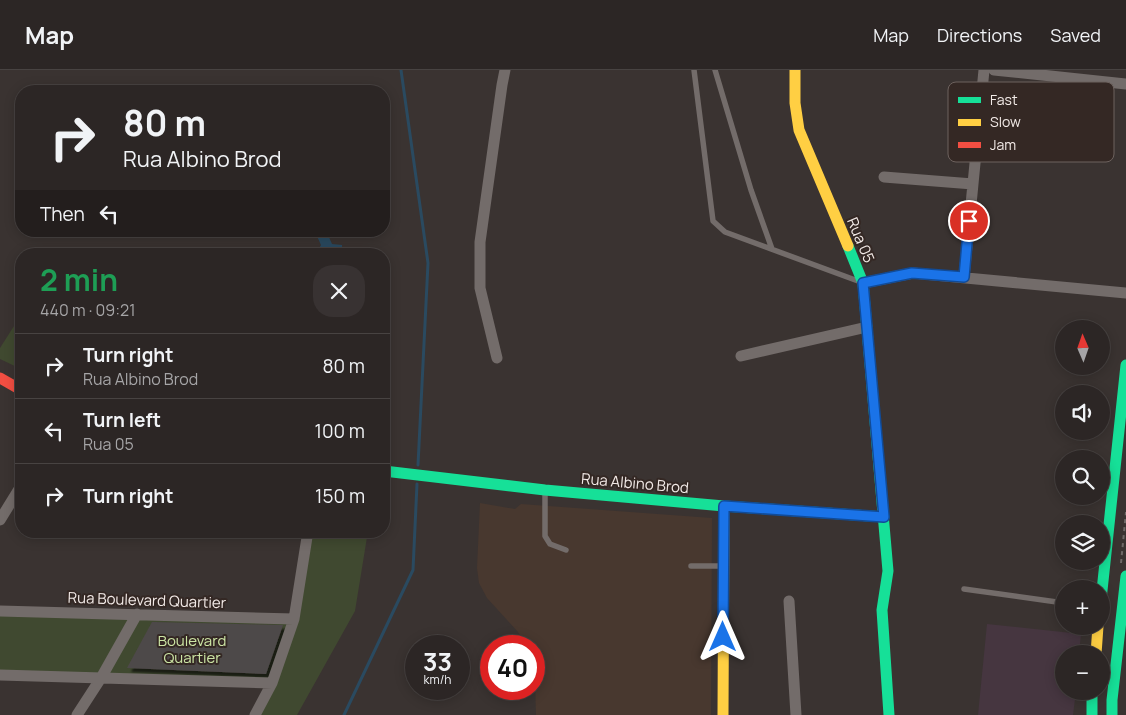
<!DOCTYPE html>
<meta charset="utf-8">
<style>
body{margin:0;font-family:Manrope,sans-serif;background:#383232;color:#f1f3f6;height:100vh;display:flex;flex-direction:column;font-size:19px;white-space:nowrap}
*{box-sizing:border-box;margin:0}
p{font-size:16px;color:#a6a5a7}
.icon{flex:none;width:28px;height:28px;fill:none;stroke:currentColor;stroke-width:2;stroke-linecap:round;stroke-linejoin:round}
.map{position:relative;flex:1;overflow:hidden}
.sheet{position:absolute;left:15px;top:178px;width:375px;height:290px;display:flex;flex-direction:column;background:#2c2625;border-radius:20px;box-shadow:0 2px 12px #0003,0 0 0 1px #484342}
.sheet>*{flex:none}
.banner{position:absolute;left:15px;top:15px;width:375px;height:152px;border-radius:20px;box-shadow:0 2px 12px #0003,0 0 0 1px #484342;background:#2c2625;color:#f1f3f6;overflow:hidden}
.needle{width:32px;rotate:358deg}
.fabs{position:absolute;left:1055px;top:250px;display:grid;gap:10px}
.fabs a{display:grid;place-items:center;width:55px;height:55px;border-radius:50%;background:#2c2625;box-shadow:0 2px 12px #0003,0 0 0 1px #484342;font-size:25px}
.speed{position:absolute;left:405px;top:565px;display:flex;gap:10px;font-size:25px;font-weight:700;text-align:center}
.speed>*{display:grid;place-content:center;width:65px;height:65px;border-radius:50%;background:#2c2625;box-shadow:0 2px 12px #0003,0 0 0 1px #484342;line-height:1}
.speed small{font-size:12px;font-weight:400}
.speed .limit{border:8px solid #d22;background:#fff;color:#111}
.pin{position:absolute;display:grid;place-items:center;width:42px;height:42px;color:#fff;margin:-21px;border:2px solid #fff;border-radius:50%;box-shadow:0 1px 5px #0007}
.me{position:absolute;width:55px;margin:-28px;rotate:0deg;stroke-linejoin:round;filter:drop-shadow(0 0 4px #0008)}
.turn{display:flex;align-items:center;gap:18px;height:105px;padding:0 25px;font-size:22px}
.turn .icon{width:65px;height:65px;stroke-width:2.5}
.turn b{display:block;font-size:35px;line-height:42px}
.then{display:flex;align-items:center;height:48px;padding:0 25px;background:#0003;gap:10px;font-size:19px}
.round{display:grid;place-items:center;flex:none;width:52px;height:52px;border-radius:20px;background:#383232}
.head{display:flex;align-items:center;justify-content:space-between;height:85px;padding:0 25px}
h1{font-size:30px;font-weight:700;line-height:38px;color:#1e9e55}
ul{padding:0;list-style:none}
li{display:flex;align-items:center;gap:15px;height:65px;padding:0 25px;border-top:1px solid #484342}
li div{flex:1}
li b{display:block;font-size:19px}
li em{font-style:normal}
header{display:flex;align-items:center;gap:30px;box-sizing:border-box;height:70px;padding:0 25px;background:#2c2625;border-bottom:1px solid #484342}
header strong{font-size:24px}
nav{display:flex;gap:28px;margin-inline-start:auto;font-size:18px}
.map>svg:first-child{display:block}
.commercial{fill:#463640}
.medical{fill:#48382f}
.green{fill:#404930}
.water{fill:#2a4a60}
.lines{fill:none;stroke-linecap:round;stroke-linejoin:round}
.stream{stroke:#2a4a60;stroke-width:3}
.building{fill:#4e484a;filter:url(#shadow)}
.path{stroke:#6f6967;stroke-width:2;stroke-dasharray:4 4;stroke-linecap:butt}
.lane{stroke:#736c6a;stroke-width:5.5}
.street{stroke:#736c6a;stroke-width:11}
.fast{stroke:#16e098;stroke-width:11}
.slow{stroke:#ffcf43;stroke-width:11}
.jam{stroke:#f24e42;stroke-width:11}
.route-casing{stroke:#114b97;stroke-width:12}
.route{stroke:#1a73e8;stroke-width:9}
.labels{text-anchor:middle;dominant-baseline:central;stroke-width:4;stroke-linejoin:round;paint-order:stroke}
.street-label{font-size:15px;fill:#f2eae7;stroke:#342824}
.park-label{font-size:15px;fill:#cce5a5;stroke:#342824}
.key{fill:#342824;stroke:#6d625e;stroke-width:1}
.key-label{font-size:14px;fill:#f2eae7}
</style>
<header>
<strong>Map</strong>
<nav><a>Map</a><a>Directions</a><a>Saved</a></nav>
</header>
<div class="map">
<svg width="1126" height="645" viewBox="0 0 1126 645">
<defs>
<filter id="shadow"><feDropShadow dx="4" dy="4" stdDeviation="1" flood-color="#0009"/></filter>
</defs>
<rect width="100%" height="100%" fill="#3a3331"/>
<path class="commercial" d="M 987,554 L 1081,564 L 1079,584 L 1064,584 L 1064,621 L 1076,621 L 1073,645 L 978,645 Z"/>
<path class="medical" d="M 480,433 L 515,439 L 521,434 L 712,448 L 711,645 L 536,645 L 534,576 L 526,576 L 518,562 L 487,528 L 479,513 L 477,498 Z"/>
<path class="green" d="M 21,245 L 21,299 L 0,289 L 0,278 Z
M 308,461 L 368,461 L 355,541 L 297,645 L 255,645 L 272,614 L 0,605 L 0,541 L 294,549 Z"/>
<path class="water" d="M 308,161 L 329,161 L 328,165 L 332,174 L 342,175 L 342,184 L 333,184 L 323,181 L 321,184 L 316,184 L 321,175 L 316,164 Z"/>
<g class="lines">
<path class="stream" d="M 401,0 L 428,193 L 418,395
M 344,645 L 413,500 L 417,414"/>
</g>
<path class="building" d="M 152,552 L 283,555 L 266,604 L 127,598 Z"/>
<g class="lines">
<path class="path" d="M 1121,493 L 1126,442"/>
<path class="lane" d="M 694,0 L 713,151 L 725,162 L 858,211
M 715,0 L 751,120 L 772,179
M 545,422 L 545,466 L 550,474 L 566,480
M 691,496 L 721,496
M 964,519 L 1064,533"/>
<path class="street" d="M 994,0 L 1126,14
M 884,107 L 973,114
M 964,207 L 984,0
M 863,213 L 913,203 L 1126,223
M 741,286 L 867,257
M 497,288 L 480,218 L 480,172 L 502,15 L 505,0
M 0,450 L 21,416
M 789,531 L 796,645
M 0,541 L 294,549
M 0,605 L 272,613
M 77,645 L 101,608 L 137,544
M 255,645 L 272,613 L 294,549 L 308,461"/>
<path class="fast" d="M 848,176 L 863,213 L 888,501 L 882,540 L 889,645
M 384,401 L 545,420 L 724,436 L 884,447
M 1101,530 L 1126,295
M 1092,621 L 1092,645
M 1112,645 L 1112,630 L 1126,506"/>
<path class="slow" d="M 795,0 L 795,33 L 799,60 L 848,176
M 1096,584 L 1098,556
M 723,645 L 724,436"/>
<path class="jam" d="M 0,308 L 21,320"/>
</g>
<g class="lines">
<g class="route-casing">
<path id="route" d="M 723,567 L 724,436 L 884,447 L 863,213 L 912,203 L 964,207 L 969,151"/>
</g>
<use href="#route" class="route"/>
</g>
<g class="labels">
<g class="street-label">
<text transform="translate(861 170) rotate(67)">Rua 05</text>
<text transform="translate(635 413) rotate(5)">Rua Albino Brod</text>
<text transform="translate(147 530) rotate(2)">Rua Boulevard Quartier</text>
</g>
<g class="park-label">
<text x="192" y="570">Boulevard<tspan x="192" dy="17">Quartier</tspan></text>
</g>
</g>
<rect x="948" y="12" width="166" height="80" rx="8" class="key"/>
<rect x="958" y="27" width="23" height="6" fill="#16e098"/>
<rect x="958" y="49" width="23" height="7" fill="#ffcf43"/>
<rect x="958" y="72" width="23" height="6" fill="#f24e42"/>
<g class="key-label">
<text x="990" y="35">Fast</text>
<text x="990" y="57">Slow</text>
<text x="990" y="80">Jam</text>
</g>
</svg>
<div class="fabs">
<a><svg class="needle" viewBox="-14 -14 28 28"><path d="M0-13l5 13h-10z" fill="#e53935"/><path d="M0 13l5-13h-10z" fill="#a6a5a7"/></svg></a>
<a><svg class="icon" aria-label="sound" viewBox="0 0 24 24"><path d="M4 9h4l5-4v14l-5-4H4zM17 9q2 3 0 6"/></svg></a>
<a><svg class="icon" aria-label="search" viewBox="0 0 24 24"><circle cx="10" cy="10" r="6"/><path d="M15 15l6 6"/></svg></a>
<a><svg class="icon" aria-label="layers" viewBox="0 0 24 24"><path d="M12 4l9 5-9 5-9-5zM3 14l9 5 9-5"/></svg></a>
<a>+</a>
<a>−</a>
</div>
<div class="speed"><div>33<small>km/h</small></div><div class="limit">40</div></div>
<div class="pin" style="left:969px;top:151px;background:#d93025"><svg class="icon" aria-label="arrive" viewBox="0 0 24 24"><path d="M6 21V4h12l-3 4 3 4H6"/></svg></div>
<svg class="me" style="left:723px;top:567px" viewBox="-20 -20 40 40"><path d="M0-17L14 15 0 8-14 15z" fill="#1a73e8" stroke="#fff" stroke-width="4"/></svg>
<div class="banner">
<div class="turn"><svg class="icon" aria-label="right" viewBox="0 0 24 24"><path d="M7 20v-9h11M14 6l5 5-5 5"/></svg><div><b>80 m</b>Rua Albino Brod</div></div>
<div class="then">Then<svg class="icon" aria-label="left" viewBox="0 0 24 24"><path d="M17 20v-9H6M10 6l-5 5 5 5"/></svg></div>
</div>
<section class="sheet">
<div class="head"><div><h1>2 min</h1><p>440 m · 09:21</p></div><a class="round"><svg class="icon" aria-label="close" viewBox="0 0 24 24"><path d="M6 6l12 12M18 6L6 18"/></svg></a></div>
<ul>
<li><svg class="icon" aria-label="right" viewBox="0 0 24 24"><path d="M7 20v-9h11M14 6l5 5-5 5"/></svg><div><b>Turn right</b><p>Rua Albino Brod</p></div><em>80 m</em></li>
<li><svg class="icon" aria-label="left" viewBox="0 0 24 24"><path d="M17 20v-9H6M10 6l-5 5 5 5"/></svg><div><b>Turn left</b><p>Rua 05</p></div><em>100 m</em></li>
<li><svg class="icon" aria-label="right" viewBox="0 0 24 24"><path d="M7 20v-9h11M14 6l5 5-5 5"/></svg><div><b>Turn right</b></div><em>150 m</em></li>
</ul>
</section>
</div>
